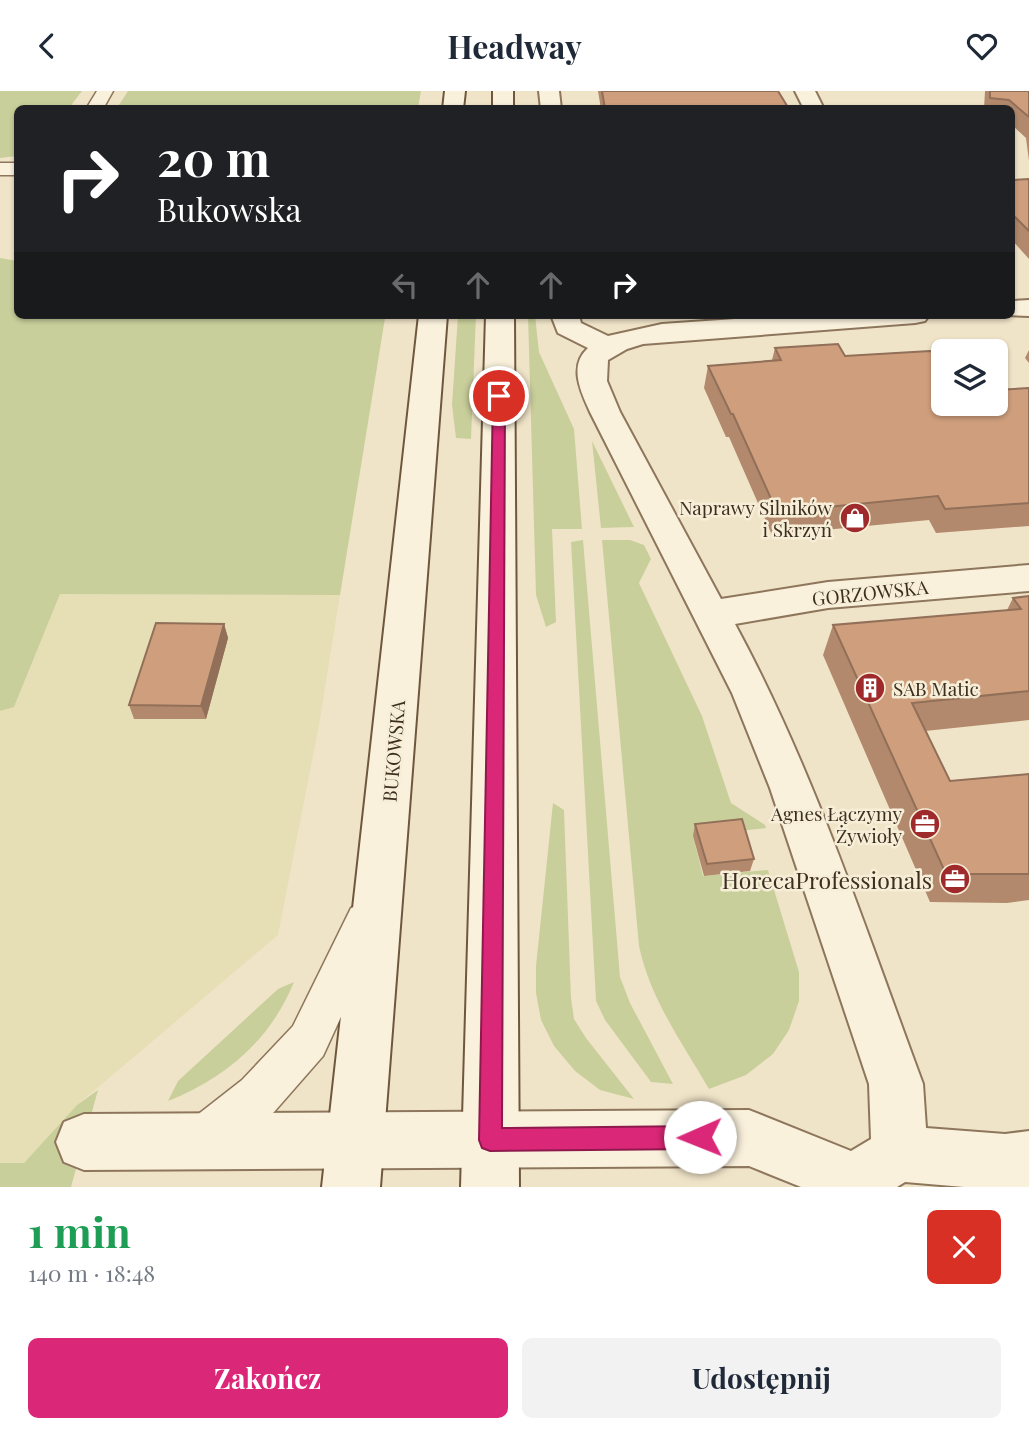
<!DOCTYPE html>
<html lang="pl">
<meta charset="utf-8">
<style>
body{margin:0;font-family:"Playfair Display",serif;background:#f2f2f3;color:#1f2937;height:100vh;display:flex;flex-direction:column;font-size:26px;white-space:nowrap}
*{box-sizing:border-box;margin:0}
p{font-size:23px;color:#747a83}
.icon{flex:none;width:38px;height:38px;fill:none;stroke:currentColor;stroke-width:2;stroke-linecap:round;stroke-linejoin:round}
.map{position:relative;height:1096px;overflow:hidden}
.side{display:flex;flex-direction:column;background:#fff;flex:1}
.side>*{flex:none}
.top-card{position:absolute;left:14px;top:14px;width:1001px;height:214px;border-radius:10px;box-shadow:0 2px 5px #0004;background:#202124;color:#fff;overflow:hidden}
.controls{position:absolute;left:931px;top:248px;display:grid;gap:14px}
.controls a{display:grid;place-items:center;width:77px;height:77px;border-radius:10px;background:#fff;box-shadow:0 2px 5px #0004;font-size:35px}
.pin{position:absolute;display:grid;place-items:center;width:60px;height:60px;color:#fff;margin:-30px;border:4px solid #fff;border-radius:50%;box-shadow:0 2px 7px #0007}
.me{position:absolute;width:77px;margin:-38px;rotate:269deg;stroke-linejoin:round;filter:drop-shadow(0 0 5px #0008)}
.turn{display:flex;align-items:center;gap:24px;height:147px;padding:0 28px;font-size:32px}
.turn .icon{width:91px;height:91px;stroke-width:2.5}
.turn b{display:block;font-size:49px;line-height:60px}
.lanes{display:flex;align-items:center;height:66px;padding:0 28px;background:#0003;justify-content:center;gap:35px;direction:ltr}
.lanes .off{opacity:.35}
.round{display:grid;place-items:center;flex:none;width:74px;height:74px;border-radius:10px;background:#f2f2f3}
.head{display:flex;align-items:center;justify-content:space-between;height:119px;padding:0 28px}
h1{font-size:42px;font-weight:700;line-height:52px;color:#1e9e55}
.cta{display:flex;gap:14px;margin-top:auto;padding:14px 28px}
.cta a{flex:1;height:80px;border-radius:10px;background:#db2777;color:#fff;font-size:28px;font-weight:700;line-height:80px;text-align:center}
.cta a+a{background:#f2f2f3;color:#1f2937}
header{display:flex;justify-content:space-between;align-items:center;height:91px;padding:0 28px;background:#fff;font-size:32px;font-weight:700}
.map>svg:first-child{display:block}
.farmland{fill:#e6deb5}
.green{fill:#c9cf9b}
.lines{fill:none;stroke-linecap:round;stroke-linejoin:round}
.service-casing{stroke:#8d765c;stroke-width:3}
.minor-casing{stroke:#8d765c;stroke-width:4}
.secondary-casing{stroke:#6f573f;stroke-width:4}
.service{fill:#faf1dc;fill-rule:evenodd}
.minor{fill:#faf1dc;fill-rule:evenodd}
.secondary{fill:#faf1dc;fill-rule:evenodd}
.wall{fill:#b2896c}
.shaded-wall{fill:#916f58}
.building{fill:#cf9f7d;stroke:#916f58;stroke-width:2}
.route{fill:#db2777;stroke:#8e194d;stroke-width:2}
.labels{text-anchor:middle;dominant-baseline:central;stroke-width:5;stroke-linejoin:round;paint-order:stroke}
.poi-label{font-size:19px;fill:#3d2e20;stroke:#f7eed8;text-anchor:end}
.street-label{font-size:19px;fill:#3d2e20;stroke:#f7eed8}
.near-poi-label{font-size:23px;fill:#3d2e20;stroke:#f7eed8;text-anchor:end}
</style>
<header><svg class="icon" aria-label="back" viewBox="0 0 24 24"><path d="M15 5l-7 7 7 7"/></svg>Headway<svg class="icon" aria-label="heart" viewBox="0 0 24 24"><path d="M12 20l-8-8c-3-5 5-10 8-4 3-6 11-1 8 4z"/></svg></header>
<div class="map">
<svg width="1029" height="1096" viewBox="0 0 1029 1096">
<rect width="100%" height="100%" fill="#f0e4c8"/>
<path class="farmland" d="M 60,503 L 340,504 L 319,634 L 278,844 L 77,1014 L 24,1072 L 0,1072 L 0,620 L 14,616 Z"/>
<path class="green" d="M 0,0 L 82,0 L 69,17 L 18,18 L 17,65 L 0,67 Z
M 128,0 L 421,0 L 418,17 L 117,17 Z
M 0,167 L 17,170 L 18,224 L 366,224 L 385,227 L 340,504 L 60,503 L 14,616 L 0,620 Z
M 458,224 L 476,224 L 471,348 L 456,347 L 452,314 Z
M 528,224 L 535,224 L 539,261 L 574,338 L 582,438 L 552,438 L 556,531 L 546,536 L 536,504 Z
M 592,350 L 634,436 L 601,437 Z
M 583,449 L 620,886 L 630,912 L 673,993 L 651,991 L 605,929 L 596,910 L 571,451 Z
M 602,449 L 630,449 L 644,454 L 651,468 L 639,492 L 702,625 L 731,712 L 765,734 L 766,737 L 693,745 L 703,785 L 768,779 L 799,881 L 799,910 L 789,939 L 773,963 L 746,984 L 709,998 C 683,953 650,908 639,855 Z
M 553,712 L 564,719 L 571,907 L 574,928 L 586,947 L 634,1008 L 600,999 L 575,980 L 554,955 L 541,929 L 536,902 L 536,875 Z
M 294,891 C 270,950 225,987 168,1010 L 178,990 L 278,898 Z
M 98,999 L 71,1096 L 0,1096 L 0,1072 L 24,1072 L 77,1014 Z"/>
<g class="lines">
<g class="service-casing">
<path id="service" d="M 97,0 L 113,0 L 103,18 L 86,18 Z
M 0,72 L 18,72 L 18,84 L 0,84 Z
M 365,812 L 379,817 L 385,830 L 323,965 L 274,1021 L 219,1064 L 203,1071 L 187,1064 L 180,1048 L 187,1032 L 242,989 L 293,935 L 351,817 Z"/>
</g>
<g class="minor-casing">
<path id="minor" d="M 539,0 L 559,0 L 561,18 L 541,18 Z
M 795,0 L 815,0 L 824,18 L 804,18 Z
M 1029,209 L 1029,225 L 1003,224 L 1012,224 L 1012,210 Z
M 551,224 L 579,224 L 581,232 L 608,245 L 662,233 L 791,224 L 929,224 L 925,230 L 915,232 L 643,253 L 627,258 L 608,269 L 607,290 L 620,321 L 721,508 L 828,491 L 1029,474 L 1029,500 L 828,517 L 735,533 C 814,679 865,837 923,993 L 926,1037 L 1005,1043 L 1029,1040 L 1029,1096 L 964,1096 L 905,1091 L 897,1096 L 801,1096 L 749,1075 L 84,1079 L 64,1071 L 56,1051 L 64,1031 L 84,1023 L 749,1019 L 851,1060 L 871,1048 L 869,993 L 770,697 L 732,602 L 590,321 C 581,301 568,275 588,257 L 558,242 Z"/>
</g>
<g class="secondary-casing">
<path id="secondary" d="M 445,0 L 465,0 L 463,18 L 443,18 Z
M 493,0 L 513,0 L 513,18 L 493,18 Z
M 419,224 L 447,224 L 380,1096 L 322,1096 Z
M 486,224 L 514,224 L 519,1096 L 461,1096 Z"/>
</g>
<use href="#service" class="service"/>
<use href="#minor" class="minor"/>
<use href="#secondary" class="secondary"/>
</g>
<path class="wall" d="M 598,0 L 778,0 L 789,18 L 601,18 Z
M 985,0 L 1029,0 L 1029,70 L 1026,47 L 1012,34 L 1012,18 L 984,18 Z
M 1029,88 L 1029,168 L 1012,149 L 1012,89 Z
M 775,257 L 845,265 L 943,313 L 1029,297 L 1029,435 L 936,442 L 929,429 L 772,444 L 729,346 L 726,346 L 704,297 L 708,275 L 772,269 Z
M 1029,259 L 1029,272 L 1025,267 Z
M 1029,505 L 1029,629 L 925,640 L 950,690 L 1029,683 L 1029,809 L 1007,812 L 930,811 L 823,564 L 833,534 L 1007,519 L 1013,507 Z
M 224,533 L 228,547 L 206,628 L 134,628 L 129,614 Z
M 695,733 L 754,768 L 750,780 L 704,785 L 693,745 Z"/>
<path class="shaded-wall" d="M 224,533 L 228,547 L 206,628 L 201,615 Z"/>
<path class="building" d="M 602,0 L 778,0 L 789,18 L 605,18 Z
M 990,0 L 1029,0 L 1029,26 L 1009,9 L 990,7 Z
M 1029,88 L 1029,140 L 1012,123 L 1012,89 Z
M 838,253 L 845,265 L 930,260 L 941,263 L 943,266 L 943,313 L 996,313 L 996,299 L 1029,297 L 1029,412 L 945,418 L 938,405 L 777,421 L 733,323 L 731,323 L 708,275 L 781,269 L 775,257 Z
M 1029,505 L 1029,600 L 912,612 L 950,690 L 1029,683 L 1029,783 L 946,783 L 833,534 L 1021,518 L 1013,507 Z
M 156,532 L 224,533 L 201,615 L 129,614 Z
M 742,728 L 754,768 L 707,773 L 695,733 Z"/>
<path class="route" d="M 499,301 L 505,305 L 502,1037 L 700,1035 L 708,1038 L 711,1046 L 708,1054 L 700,1058 L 490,1060 L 482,1057 L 479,1049 L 493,305 Z"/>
<defs>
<g id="shop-disc" transform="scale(1.575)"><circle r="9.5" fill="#9e2a2b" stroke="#f7eed8"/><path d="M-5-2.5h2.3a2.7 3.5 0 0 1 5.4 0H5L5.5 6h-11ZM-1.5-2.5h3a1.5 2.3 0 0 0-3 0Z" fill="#fff"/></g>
<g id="building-disc" transform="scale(1.575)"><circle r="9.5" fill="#9e2a2b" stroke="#f7eed8"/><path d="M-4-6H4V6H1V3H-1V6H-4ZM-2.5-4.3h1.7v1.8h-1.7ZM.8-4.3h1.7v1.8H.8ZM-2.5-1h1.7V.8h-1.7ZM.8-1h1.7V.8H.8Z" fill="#fff"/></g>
<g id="office-disc" transform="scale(1.575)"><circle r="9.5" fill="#9e2a2b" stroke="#f7eed8"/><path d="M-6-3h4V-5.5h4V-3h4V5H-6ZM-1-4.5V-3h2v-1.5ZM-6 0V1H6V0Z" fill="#fff"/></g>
</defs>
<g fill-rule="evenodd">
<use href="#shop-disc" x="855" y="427"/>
<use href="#building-disc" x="870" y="597"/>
<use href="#office-disc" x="925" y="733"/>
<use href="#office-disc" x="955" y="788"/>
</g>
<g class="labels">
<g class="poi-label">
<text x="832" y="416">Naprawy Silników<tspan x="832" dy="22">i Skrzyń</tspan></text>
<text x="893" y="597" text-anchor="start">SAB Matic</text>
<text x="902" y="722">Agnes Łączymy<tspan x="902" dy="22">Żywioły</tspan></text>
</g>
<g class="street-label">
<text transform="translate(870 501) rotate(-6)">GORZOWSKA</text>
<text transform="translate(393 660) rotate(-85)">BUKOWSKA</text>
</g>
<g class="near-poi-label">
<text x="932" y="788">HorecaProfessionals</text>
</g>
</g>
</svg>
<div class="controls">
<a><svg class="icon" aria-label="layers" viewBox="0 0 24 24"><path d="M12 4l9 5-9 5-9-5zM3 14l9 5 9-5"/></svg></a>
</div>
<div class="pin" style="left:499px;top:305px;background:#d93025"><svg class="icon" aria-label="arrive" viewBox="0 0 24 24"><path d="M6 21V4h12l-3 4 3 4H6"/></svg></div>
<svg class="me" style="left:700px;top:1046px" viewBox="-20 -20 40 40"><circle r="19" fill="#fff"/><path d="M0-13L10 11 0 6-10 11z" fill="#db2777"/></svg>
<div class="top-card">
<div class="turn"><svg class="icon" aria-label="right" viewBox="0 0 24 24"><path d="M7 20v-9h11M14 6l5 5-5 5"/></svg><div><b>20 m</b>Bukowska</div></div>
<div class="lanes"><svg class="icon off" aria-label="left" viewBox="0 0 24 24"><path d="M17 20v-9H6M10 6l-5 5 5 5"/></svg><svg class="icon off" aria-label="ahead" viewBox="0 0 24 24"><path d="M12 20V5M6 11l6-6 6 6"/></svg><svg class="icon off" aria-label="ahead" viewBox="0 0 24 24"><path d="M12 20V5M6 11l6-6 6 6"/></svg><svg class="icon" aria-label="right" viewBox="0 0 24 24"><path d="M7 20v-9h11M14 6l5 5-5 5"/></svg></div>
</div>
</div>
<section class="side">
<div class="head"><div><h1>1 min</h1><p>140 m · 18:48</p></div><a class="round" style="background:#d93025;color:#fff"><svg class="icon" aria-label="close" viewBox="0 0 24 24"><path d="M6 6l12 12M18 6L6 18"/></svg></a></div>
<div class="cta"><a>Zakończ</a><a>Udostępnij</a></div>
</section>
